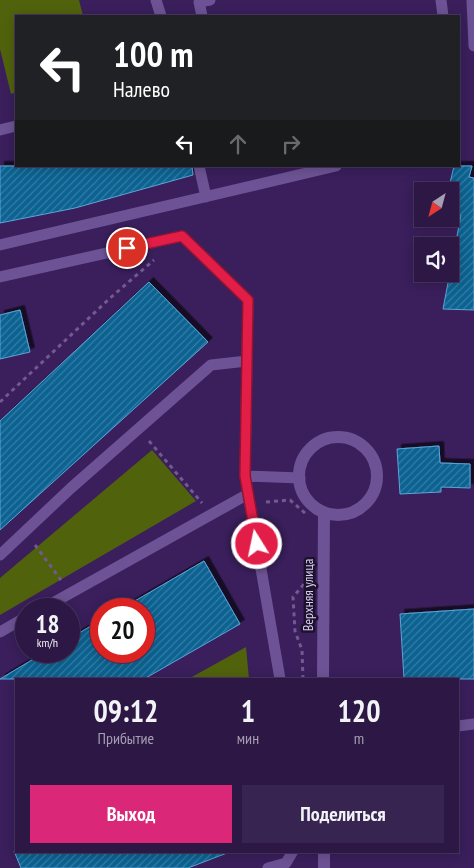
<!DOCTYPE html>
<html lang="ru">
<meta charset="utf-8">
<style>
body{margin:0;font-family:"PT Sans Narrow",sans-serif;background:#382450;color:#f1f3f6;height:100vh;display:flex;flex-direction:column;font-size:19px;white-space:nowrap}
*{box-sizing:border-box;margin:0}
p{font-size:16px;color:#a69fb3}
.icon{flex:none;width:28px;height:28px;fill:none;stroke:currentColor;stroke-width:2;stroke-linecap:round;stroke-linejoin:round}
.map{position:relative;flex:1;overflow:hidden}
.details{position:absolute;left:15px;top:678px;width:444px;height:175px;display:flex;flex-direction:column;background:#2c1745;border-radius:0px;box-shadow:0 2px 12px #0003,0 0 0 1px #48365e}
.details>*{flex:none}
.banner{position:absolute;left:15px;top:15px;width:445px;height:152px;border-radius:0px;box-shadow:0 2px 12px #0003,0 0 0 1px #48365e;background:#202124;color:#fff;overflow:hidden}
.needle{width:32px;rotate:216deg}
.buttons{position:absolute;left:414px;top:182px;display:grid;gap:10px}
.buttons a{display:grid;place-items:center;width:45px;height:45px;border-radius:0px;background:#2c1745;box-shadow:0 2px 12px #0003,0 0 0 1px #48365e;font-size:25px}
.speed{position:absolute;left:15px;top:598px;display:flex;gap:10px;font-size:25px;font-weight:700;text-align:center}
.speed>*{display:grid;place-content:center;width:65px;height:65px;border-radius:50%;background:#2c1745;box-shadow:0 2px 12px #0003,0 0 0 1px #48365e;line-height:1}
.speed small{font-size:12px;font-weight:400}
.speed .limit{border:8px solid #d22;background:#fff;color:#111}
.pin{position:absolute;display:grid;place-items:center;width:42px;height:42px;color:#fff;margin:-21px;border:2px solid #fff;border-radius:50%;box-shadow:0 1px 5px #0007}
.me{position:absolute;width:55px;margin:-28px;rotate:350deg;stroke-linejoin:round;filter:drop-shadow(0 0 4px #0008)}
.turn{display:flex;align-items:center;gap:18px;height:105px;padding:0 15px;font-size:22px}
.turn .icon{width:65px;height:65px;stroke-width:2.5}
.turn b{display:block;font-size:35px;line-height:42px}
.lanes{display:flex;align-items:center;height:48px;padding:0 15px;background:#0003;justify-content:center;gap:25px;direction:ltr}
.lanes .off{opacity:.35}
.eta{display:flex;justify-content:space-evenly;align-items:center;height:85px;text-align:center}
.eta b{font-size:30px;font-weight:600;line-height:35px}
.action{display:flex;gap:10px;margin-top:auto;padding:10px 15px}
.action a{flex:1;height:58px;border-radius:0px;background:#db2777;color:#fff;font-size:20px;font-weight:600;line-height:58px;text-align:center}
.action a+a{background:#382450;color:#f1f3f6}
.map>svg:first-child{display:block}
.green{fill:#51620d}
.building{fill:url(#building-hatch);stroke:#5ca5d7;filter:url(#shadow)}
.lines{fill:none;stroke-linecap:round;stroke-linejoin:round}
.path{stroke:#705a8e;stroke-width:3;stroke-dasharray:4 4;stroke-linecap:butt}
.lane{stroke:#6d5395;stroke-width:11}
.street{stroke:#6d5395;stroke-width:12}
.route-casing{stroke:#92132f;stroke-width:12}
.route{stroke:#e11d48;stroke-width:9}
.labels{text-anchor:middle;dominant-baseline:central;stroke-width:5;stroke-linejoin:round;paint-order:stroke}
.street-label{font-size:14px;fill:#d9ccf1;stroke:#1c122c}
</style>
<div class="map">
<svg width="474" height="868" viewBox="0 0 474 868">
<defs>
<pattern id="building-hatch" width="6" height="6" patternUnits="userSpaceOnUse" patternTransform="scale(1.25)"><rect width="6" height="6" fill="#086291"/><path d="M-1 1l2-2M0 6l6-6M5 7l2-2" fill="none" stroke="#377ea6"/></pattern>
<filter id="shadow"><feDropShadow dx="4.5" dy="-4.5" stdDeviation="0" flood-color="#0009"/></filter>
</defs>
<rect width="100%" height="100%" fill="#3a1f5c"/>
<path class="green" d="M 0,0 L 79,0 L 83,16 L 16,16 L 16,92 L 11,94 L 0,49 Z
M 152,450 L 196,501 L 0,615 L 0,578 Z
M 246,647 L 249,679 L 191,679 L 190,678 Z"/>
<path class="building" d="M 0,166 L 192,166 L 193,175 L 75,208 L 0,223 Z
M 454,166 L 472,166 L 469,177 L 474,178 L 474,310 L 443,309 L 461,215 L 450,213 L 450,183 Z
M 149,282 L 208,342 L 0,530 L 0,421 Z
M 20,310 L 30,352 L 0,359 L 0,315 Z
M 439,446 L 440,463 L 470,464 L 470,488 L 441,487 L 441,492 L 400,494 L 397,449 Z
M 204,561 L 240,624 L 144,679 L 0,679 L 47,651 L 69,651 L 69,639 L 101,620 L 101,651 L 144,651 L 144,609 L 121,609 Z
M 474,609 L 474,679 L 404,679 L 400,614 Z
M 14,851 L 227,851 L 227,853 L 188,868 L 21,868 Z"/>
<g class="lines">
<path class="path" d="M 0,402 L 109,299 L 154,260
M 149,441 L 202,503
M 266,502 L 290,500 L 306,514
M 35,545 L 61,580
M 303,679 L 302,650 L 295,631 L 293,597 L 305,583 L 305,580"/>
<path class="lane" d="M 156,0 L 161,16
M 441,0 L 443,16
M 472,0 L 474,46
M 202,16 L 199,2 L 210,0
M 0,130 L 16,126
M 199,166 L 206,197
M 0,245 L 336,166
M 0,277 L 182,236 L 248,300 L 245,476 L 280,679
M 245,476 L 300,478
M 0,555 L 71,488 L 211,365 L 247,361
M 42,609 L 248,494
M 0,632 L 26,617
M 458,726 L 474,724
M 268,868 L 286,863 L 293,851"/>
<path class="street" d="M299 476a39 39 0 1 1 78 0a39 39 0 1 1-78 0Z
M 323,679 L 324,512
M 324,851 L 324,868"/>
</g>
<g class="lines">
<g class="route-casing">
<path id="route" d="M 127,248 L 182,236 L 248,300 L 245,476 L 257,544"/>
</g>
<use href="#route" class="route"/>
</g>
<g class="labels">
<g class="street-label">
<text transform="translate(308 595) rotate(-90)">Верхняя улица</text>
</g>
</g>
</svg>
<div class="buttons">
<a><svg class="needle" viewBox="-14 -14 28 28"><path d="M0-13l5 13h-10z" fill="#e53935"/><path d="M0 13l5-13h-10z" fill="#a69fb3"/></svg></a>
<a><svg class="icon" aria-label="sound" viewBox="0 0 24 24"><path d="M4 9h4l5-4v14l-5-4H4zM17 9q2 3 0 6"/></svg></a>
</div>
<div class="speed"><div>18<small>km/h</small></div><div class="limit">20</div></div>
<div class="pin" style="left:127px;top:248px;background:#d93025"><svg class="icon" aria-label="arrive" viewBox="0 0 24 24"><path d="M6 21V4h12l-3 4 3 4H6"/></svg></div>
<svg class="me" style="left:257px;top:544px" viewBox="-20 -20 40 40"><circle r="17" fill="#e11d48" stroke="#fff" stroke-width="3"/><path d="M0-11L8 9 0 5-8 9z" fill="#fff"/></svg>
<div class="banner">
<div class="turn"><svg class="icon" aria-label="left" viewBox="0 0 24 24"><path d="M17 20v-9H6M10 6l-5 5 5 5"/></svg><div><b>100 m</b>Налево</div></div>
<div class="lanes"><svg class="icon" aria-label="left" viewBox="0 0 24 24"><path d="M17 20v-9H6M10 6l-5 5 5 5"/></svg><svg class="icon off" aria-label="ahead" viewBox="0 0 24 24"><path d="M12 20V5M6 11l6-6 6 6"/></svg><svg class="icon off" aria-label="right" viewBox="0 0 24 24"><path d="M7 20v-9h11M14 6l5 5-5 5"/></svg></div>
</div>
<section class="details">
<div class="eta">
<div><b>09:12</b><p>Прибытие</p></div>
<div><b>1</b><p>мин</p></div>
<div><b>120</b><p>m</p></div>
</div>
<div class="action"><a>Выход</a><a>Поделиться</a></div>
</section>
</div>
